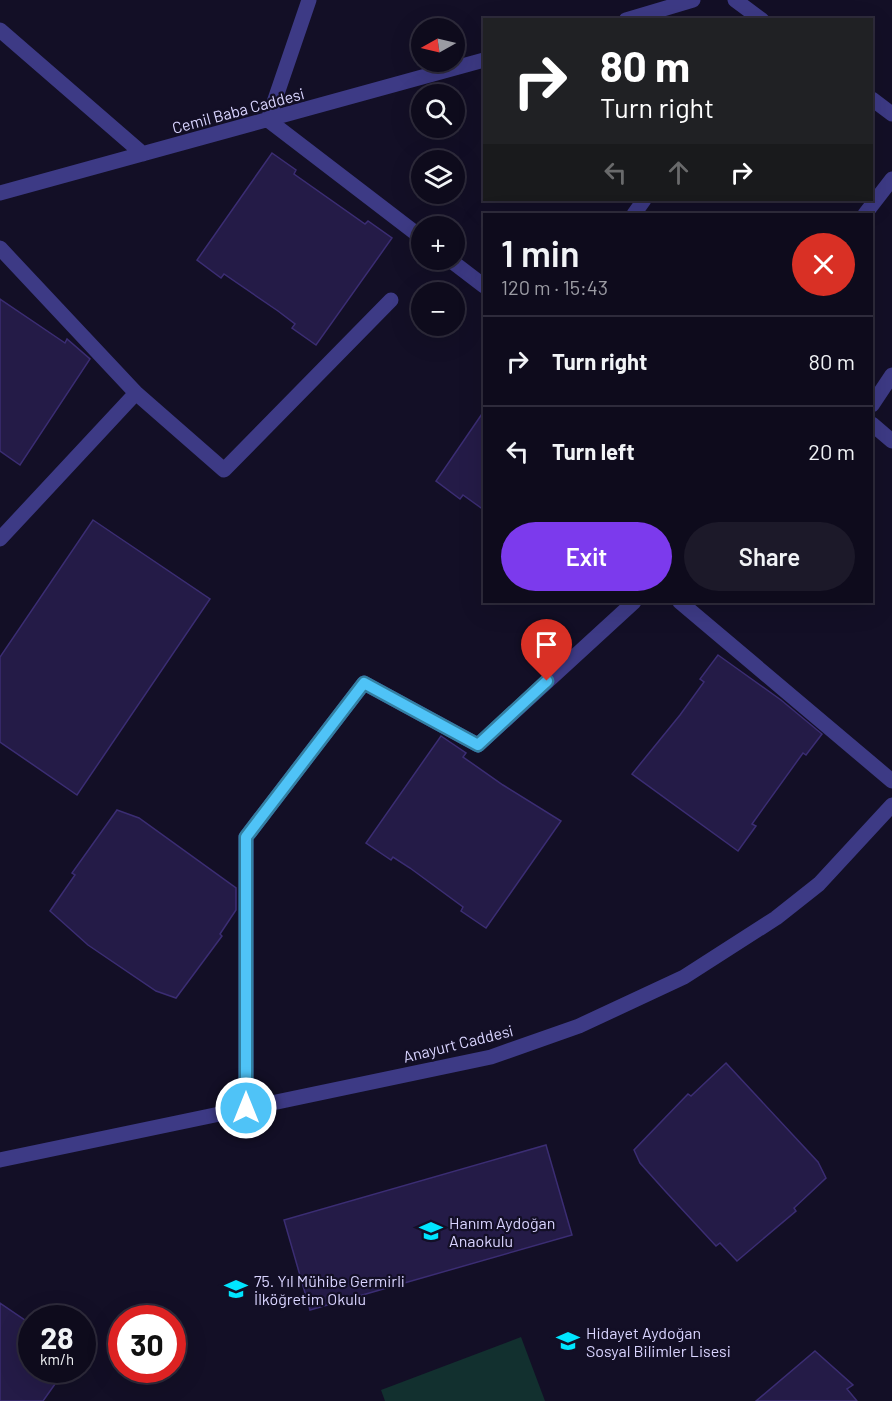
<!DOCTYPE html>
<meta charset="utf-8">
<style>
body{margin:0;font-family:Barlow,sans-serif;background:#1c1929;color:#f1f3f6;height:100vh;display:flex;flex-direction:column;font-size:22px;white-space:nowrap}
*{box-sizing:border-box;margin:0}
p{font-size:20px;color:#9b9ba3}
.icon{flex:none;width:33px;height:33px;fill:none;stroke:currentColor;stroke-width:2;stroke-linecap:round;stroke-linejoin:round}
.map{position:relative;flex:1;overflow:hidden}
.panel{position:absolute;left:483px;top:213px;width:390px;height:390px;display:flex;flex-direction:column;background:#0e0b1c;border-radius:0px;box-shadow:0 6px 24px #0002,0 0 0 2px #2e2b3b}
.panel>*{flex:none}
.banner{position:absolute;left:483px;top:18px;width:390px;height:183px;border-radius:0px;box-shadow:0 6px 24px #0002,0 0 0 2px #2e2b3b;background:#202124;color:#fff;overflow:hidden}
.needle{width:39px;rotate:262deg}
.fabs{position:absolute;left:411px;top:18px;display:grid;gap:12px}
.fabs a{display:grid;place-items:center;width:54px;height:54px;border-radius:50%;background:#0e0b1c;box-shadow:0 6px 24px #0002,0 0 0 2px #2e2b3b;font-size:30px}
.speed{position:absolute;left:18px;top:1305px;display:flex;gap:12px;font-size:30px;font-weight:700;text-align:center}
.speed>*{display:grid;place-content:center;width:78px;height:78px;border-radius:50%;background:#0e0b1c;box-shadow:0 6px 24px #0002,0 0 0 2px #2e2b3b;line-height:1}
.speed small{font-size:15px;font-weight:400}
.speed .limit{border:9px solid #d22;background:#fff;color:#111}
.pin{position:absolute;display:grid;place-items:center;width:51px;height:51px;color:#fff;margin:-62px -26px;border-radius:50% 50% 50% 0;rotate:-45deg;box-shadow:0 0 6px #0007}
.pin .icon{rotate:45deg}
.me{position:absolute;width:66px;margin:-33px;rotate:0deg;stroke-linejoin:round;filter:drop-shadow(0 0 4px #0008)}
.turn{display:flex;align-items:center;gap:21px;height:126px;padding:0 18px;font-size:27px}
.turn .icon{width:78px;height:78px;stroke-width:2.5}
.turn b{display:block;font-size:42px;line-height:51px}
.lanes{display:flex;align-items:center;height:57px;padding:0 18px;background:#0003;justify-content:center;gap:30px;direction:ltr}
.lanes .off{opacity:.35}
.round{display:grid;place-items:center;flex:none;width:63px;height:63px;border-radius:32px;background:#1c1929}
.overview{display:flex;align-items:center;justify-content:space-between;height:102px;padding:0 18px}
h1{font-size:36px;font-weight:600;line-height:45px}
.action{display:flex;gap:12px;margin-top:auto;padding:12px 18px}
.action a{flex:1;height:69px;border-radius:36px;background:#7c3aed;color:#fff;font-size:24px;font-weight:600;line-height:69px;text-align:center}
.action a+a{background:#1c1929;color:#f1f3f6}
ul{padding:0;list-style:none}
li{display:flex;align-items:center;gap:18px;height:90px;padding:0 18px;border-top:2px solid #2e2b3b}
li div{flex:1}
li b{display:block;font-size:22px}
li em{font-style:normal}
.map>svg:first-child{display:block}
.green{fill:#12302f}
.building{fill:#241b47;stroke:#3b2d73;stroke-width:1.5}
.lines{fill:none;stroke-linecap:round;stroke-linejoin:round}
.minor{stroke:#3d3a85;stroke-width:15}
.route-casing{stroke:#337fa1;stroke-width:15}
.route{stroke:#4fc3f7;stroke-width:10}
.labels{text-anchor:middle;dominant-baseline:central;stroke-width:4.5;stroke-linejoin:round;paint-order:stroke}
.street-label{font-size:16px;fill:#d9d4ff;stroke:#130f26}
.poi-label{font-size:16px;fill:#d9d4ff;stroke:#130f26;text-anchor:start}
</style>
<div class="map">
<svg width="892" height="1401" viewBox="0 0 892 1401">
<rect width="100%" height="100%" fill="#130f26"/>
<path class="green" d="M 521,1337 L 545,1401 L 385,1401 L 381,1390 Z"/>
<path class="building" d="M 272,153 L 296,170 L 294,174 L 365,224 L 368,221 L 392,238 L 316,345 L 292,328 L 295,324 L 278,311 L 224,274 L 221,278 L 197,260 Z
M 0,299 L 65,343 L 67,339 L 90,359 L 20,465 L 0,451 Z
M 484,411 L 484,510 L 463,495 L 460,499 L 436,481 Z
M 93,520 L 210,599 L 77,795 L 0,742 L 0,657 Z
M 718,655 L 781,700 L 822,734 L 806,755 L 803,753 L 752,824 L 756,826 L 738,851 L 632,774 L 680,715 L 704,682 L 700,679 Z
M 441,736 L 466,753 L 463,757 L 503,785 L 561,821 L 486,928 L 461,911 L 463,907 L 410,868 L 393,857 L 391,860 L 366,843 Z
M 117,810 L 139,818 L 236,888 L 236,910 L 220,934 L 222,936 L 176,998 L 156,991 L 88,945 L 50,911 L 75,875 L 72,873 Z
M 726,1063 L 818,1162 L 826,1178 L 794,1208 L 796,1211 L 737,1261 L 720,1243 L 716,1246 L 666,1192 L 640,1163 L 634,1150 L 688,1094 L 691,1096 Z
M 546,1145 L 572,1235 L 310,1310 L 284,1220 Z
M 0,1303 L 32,1325 L 32,1370 L 65,1370 L 43,1401 L 0,1401 Z
M 815,1351 L 853,1385 L 847,1389 L 857,1401 L 756,1401 Z"/>
<g class="lines">
<path class="minor" d="M 309,0 L 268,120 L 422,238
M 735,0 L 762,20
M 626,20 L 693,0
M 0,30 L 143,154
M 872,99 L 892,114
M 0,193 L 484,60
M 634,214 L 644,200
M 865,214 L 892,179
M 0,248 L 136,393 L 0,539
M 450,260 L 484,286
M 136,393 L 224,470 L 391,300
M 872,405 L 892,375
M 872,424 L 892,441
M 680,602 L 892,781
M 246,1108 L 246,837 L 364,683 L 478,745 L 634,602
M 0,1160 L 491,1057 L 579,1026 L 684,977 L 776,918 L 819,884 L 892,805"/>
</g>
<g class="lines">
<g class="route-casing">
<path id="route" d="M 246,1108 L 246,837 L 364,683 L 478,745 L 547,681"/>
</g>
<use href="#route" class="route"/>
</g>
<defs>
<g id="school-bare" transform="scale(1.8)"><path d="M0-5L7-2L0 1L-7-2ZM-4 1L0 2.5L4 1V4Q0 6-4 4Z" fill="#00e5ff" stroke="#130f26" stroke-width="2.5" paint-order="stroke"/></g>
</defs>
<g fill-rule="evenodd">
<use href="#school-bare" x="431" y="1231"/>
<use href="#school-bare" x="236" y="1289"/>
<use href="#school-bare" x="568" y="1341"/>
</g>
<g class="labels">
<g class="street-label">
<text transform="translate(238 110) rotate(-15)">Cemil Baba Caddesi</text>
<text transform="translate(458 1043) rotate(-14)">Anayurt Caddesi</text>
</g>
<g class="poi-label">
<text x="449" y="1222">Hanım Aydoğan<tspan x="449" dy="18">Anaokulu</tspan></text>
<text x="254" y="1280">75. Yıl Mühibe Germirli<tspan x="254" dy="18">İlköğretim Okulu</tspan></text>
<text x="586" y="1332">Hidayet Aydoğan<tspan x="586" dy="18">Sosyal Bilimler Lisesi</tspan></text>
</g>
</g>
</svg>
<div class="fabs">
<a><svg class="needle" viewBox="-14 -14 28 28"><path d="M0-13l5 13h-10z" fill="#e53935"/><path d="M0 13l5-13h-10z" fill="#9b9ba3"/></svg></a>
<a><svg class="icon" aria-label="search" viewBox="0 0 24 24"><circle cx="10" cy="10" r="6"/><path d="M15 15l6 6"/></svg></a>
<a><svg class="icon" aria-label="layers" viewBox="0 0 24 24"><path d="M12 4l9 5-9 5-9-5zM3 14l9 5 9-5"/></svg></a>
<a>+</a>
<a>−</a>
</div>
<div class="speed"><div>28<small>km/h</small></div><div class="limit">30</div></div>
<div class="pin" style="left:547px;top:681px;background:#d93025"><svg class="icon" aria-label="arrive" viewBox="0 0 24 24"><path d="M6 21V4h12l-3 4 3 4H6"/></svg></div>
<svg class="me" style="left:246px;top:1108px" viewBox="-20 -20 40 40"><circle r="17" fill="#4fc3f7" stroke="#fff" stroke-width="3"/><path d="M0-11L8 9 0 5-8 9z" fill="#fff"/></svg>
<div class="banner">
<div class="turn"><svg class="icon" aria-label="right" viewBox="0 0 24 24"><path d="M7 20v-9h11M14 6l5 5-5 5"/></svg><div><b>80 m</b>Turn right</div></div>
<div class="lanes"><svg class="icon off" aria-label="left" viewBox="0 0 24 24"><path d="M17 20v-9H6M10 6l-5 5 5 5"/></svg><svg class="icon off" aria-label="ahead" viewBox="0 0 24 24"><path d="M12 20V5M6 11l6-6 6 6"/></svg><svg class="icon" aria-label="right" viewBox="0 0 24 24"><path d="M7 20v-9h11M14 6l5 5-5 5"/></svg></div>
</div>
<section class="panel">
<div class="overview"><div><h1>1 min</h1><p>120 m · 15:43</p></div><a class="round" style="background:#d93025;color:#fff"><svg class="icon" aria-label="close" viewBox="0 0 24 24"><path d="M6 6l12 12M18 6L6 18"/></svg></a></div>
<ul>
<li><svg class="icon" aria-label="right" viewBox="0 0 24 24"><path d="M7 20v-9h11M14 6l5 5-5 5"/></svg><div><b>Turn right</b></div><em>80 m</em></li>
<li><svg class="icon" aria-label="left" viewBox="0 0 24 24"><path d="M17 20v-9H6M10 6l-5 5 5 5"/></svg><div><b>Turn left</b></div><em>20 m</em></li>
</ul>
<div class="action"><a>Exit</a><a>Share</a></div>
</section>
</div>
